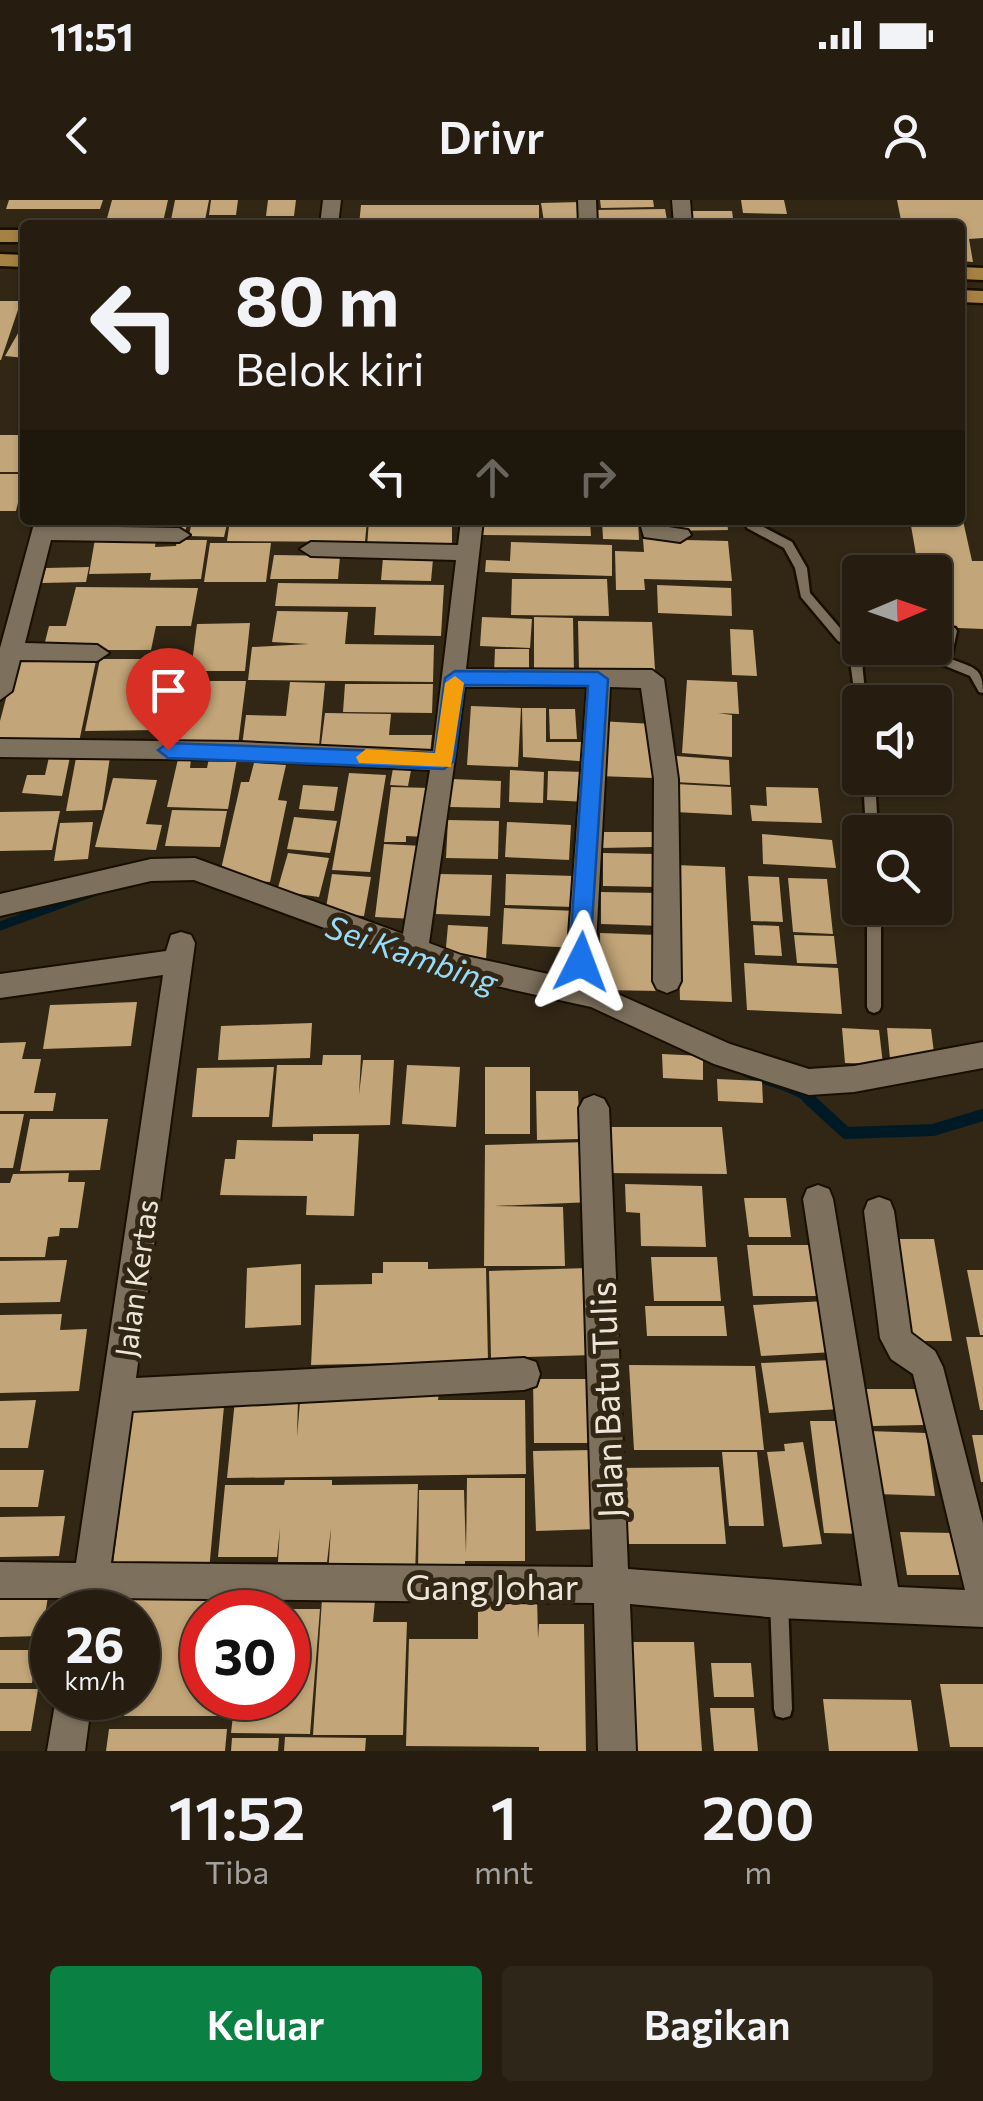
<!DOCTYPE html>
<html lang="id">
<style>
body{margin:0;font-family:Commissioner,sans-serif;background:#2e2619;color:#f1f3f6;height:100vh;display:flex;flex-direction:column;font-size:38px;white-space:nowrap}
*{box-sizing:border-box;margin:0}
p{font-size:32px;color:#a4a29f}
.icon{flex:none;width:55px;height:55px;fill:none;stroke:currentColor;stroke-width:2;stroke-linecap:round;stroke-linejoin:round}
.map{position:relative;height:1551px;overflow:hidden}
.panel{display:flex;flex-direction:column;background:#261d10;flex:1}
.panel>*{flex:none}
.banner{position:absolute;left:20px;top:20px;width:945px;height:305px;border-radius:10px;box-shadow:0 2px 8px #0004,0 0 0 2px #423b30;background:#261d10;color:#f1f3f6;overflow:hidden}
.needle{width:65px;rotate:88deg}
.controls{position:absolute;left:842px;top:355px;display:grid;gap:20px}
.controls a{display:grid;place-items:center;width:110px;height:110px;border-radius:10px;background:#261d10;box-shadow:0 2px 8px #0004,0 0 0 2px #423b30;font-size:50px}
.speed{position:absolute;left:30px;top:1390px;display:flex;gap:20px;font-size:50px;font-weight:700;text-align:center}
.speed>*{display:grid;place-content:center;width:130px;height:130px;border-radius:50%;background:#261d10;box-shadow:0 2px 8px #0004,0 0 0 2px #423b30;line-height:1}
.speed small{font-size:25px;font-weight:400}
.speed .limit{border:15px solid #d22;background:#fff;color:#111}
.pin{position:absolute;display:grid;place-items:center;width:85px;height:85px;color:#fff;margin:-102px -42px;border-radius:50% 50% 50% 0;rotate:-45deg;box-shadow:0 0 10px #0007}
.pin .icon{rotate:45deg}
.me{position:absolute;width:110px;margin:-55px;rotate:3deg;stroke-linejoin:round;filter:drop-shadow(0 0 8px #0008)}
.turn{display:flex;align-items:center;gap:35px;height:210px;padding:0 50px;font-size:45px}
.turn .icon{width:130px;height:130px;stroke-width:2.5}
.turn b{display:block;font-size:70px;line-height:85px}
.lanes{display:flex;align-items:center;height:95px;padding:0 50px;background:#0003;justify-content:center;gap:50px;direction:ltr}
.lanes .off{opacity:.35}
.eta{display:flex;justify-content:space-evenly;align-items:center;height:170px;text-align:center}
.eta b{font-size:60px;font-weight:600;line-height:70px}
.button{display:flex;gap:20px;margin-top:auto;padding:20px 50px}
.button a{flex:1;height:115px;border-radius:10px;background:#0b8043;color:#fff;font-size:40px;font-weight:600;line-height:115px;text-align:center}
.button a+a{background:#2e2619;color:#f1f3f6}
.status{display:flex;justify-content:space-between;align-items:center;height:70px;padding:0 50px;background:#261d10;direction:ltr}
.status svg{height:28px;fill:currentColor}
header{display:flex;justify-content:space-between;align-items:center;height:130px;padding:0 50px;background:#261d10;font-size:45px;font-weight:600}
.map>svg:first-child{display:block}
.lines{fill:none;stroke-linecap:round;stroke-linejoin:round}
.stream-far1{stroke:#001a25;stroke-width:9}
.stream{stroke:#001a25;stroke-width:12}
.building{fill:#c2a578}
.service-casing{stroke:#190f01;stroke-width:5}
.minor-casing{stroke:#190f01;stroke-width:4}
.primary-casing{stroke:#190f01;stroke-width:5}
.service{fill:#7d705d;fill-rule:evenodd}
.minor{fill:#7d705d;fill-rule:evenodd}
.primary{fill:#a58143;fill-rule:evenodd}
.route{fill:#1a73e8;stroke:#114b97;stroke-width:2.5}
.slow{fill:#f59e0b}
.labels{text-anchor:middle;dominant-baseline:central;stroke-width:10;stroke-linejoin:round;paint-order:stroke}
.street-label{font-size:30px;fill:#ede5da;stroke:#322715}
.water-label{font-size:32px;font-style:italic;fill:#97dbf8;stroke:#322715}
.near-street-label{font-size:35px;fill:#ede5da;stroke:#322715}
</style>
<div class="status"><b>11:51</b><svg viewBox="0 0 49 12"><path d="M0 12V9h3v3zM5 12V6h3v6zM10 12V3h3v9zM15 12V0h3v12zM26 1h20v11H26zM47 4h2v5h-2z"/></svg></div>
<header><svg class="icon" aria-label="back" viewBox="0 0 24 24"><path d="M15 5l-7 7 7 7"/></svg>Drivr<svg class="icon" aria-label="person" viewBox="0 0 24 24"><circle cx="12" cy="8" r="4"/><path d="M4 21q1-7 8-7t8 7"/></svg></header>
<div class="map">
<svg width="983" height="1551" viewBox="0 0 983 1551">
<rect width="100%" height="100%" fill="#322715"/>
<g class="lines">
<path class="stream-far1" d="M 0,726 L 93,692
M 745,872 C 766,882 794,886 811,901"/>
<path class="stream" d="M 808,898 L 846,933 L 933,930 L 983,915"/>
</g>
<path class="building" d="M 9,0 L 103,0 L 100,9 L 6,9 Z
M 112,0 L 168,0 L 163,22 L 106,22 Z
M 175,0 L 209,0 L 204,25 L 170,25 Z
M 211,0 L 238,0 L 236,15 L 209,15 Z
M 268,0 L 296,0 L 294,16 L 266,16 Z
M 600,0 L 653,0 L 654,7 L 601,8 Z
M 741,0 L 784,0 L 787,14 L 743,13 Z
M 897,0 L 983,0 L 983,38 L 969,39 L 973,62 L 960,61 L 960,25 L 902,25 Z
M 581,2 L 584,25 L 544,22 L 541,3 Z
M 361,5 L 539,5 L 539,25 L 359,25 Z
M 665,9 L 668,25 L 598,25 L 596,10 Z
M 686,11 L 732,11 L 734,25 L 688,25 Z
M 0,101 L 21,101 L 1,160 L 0,160 Z
M 25,121 L 25,158 L 5,156 Z
M 0,235 L 25,235 L 25,272 L 0,272 Z
M 0,274 L 25,274 L 16,311 L 0,311 Z
M 960,307 L 972,361 L 983,361 L 983,429 L 935,427 L 935,372 L 919,372 L 910,320 L 960,320 Z
M 159,320 L 188,320 L 185,332 L 156,330 Z
M 192,320 L 228,320 L 224,337 L 189,336 Z
M 230,320 L 367,320 L 365,342 L 227,341 Z
M 369,320 L 452,320 L 452,348 L 367,347 Z
M 483,320 L 590,320 L 591,336 L 483,335 Z
M 602,320 L 638,320 L 639,340 L 603,339 Z
M 659,320 L 727,320 L 728,330 L 661,331 Z
M 156,337 L 155,347 L 176,346 L 177,340 L 207,340 L 201,379 L 150,380 L 151,373 L 89,374 L 95,339 Z
M 643,339 L 728,341 L 732,381 L 644,379 L 645,390 L 616,390 L 615,351 L 644,352 Z
M 511,342 L 612,345 L 612,376 L 485,372 L 486,360 L 510,361 Z
M 210,343 L 271,343 L 266,382 L 204,382 Z
M 274,355 L 340,356 L 338,379 L 270,379 Z
M 383,358 L 433,359 L 431,381 L 381,380 Z
M 89,367 L 86,382 L 42,383 L 46,368 Z
M 512,379 L 607,379 L 609,416 L 511,415 Z
M 278,383 L 444,385 L 441,436 L 374,435 L 376,407 L 275,406 Z
M 657,385 L 731,388 L 732,416 L 658,413 Z
M 76,387 L 198,388 L 191,426 L 156,426 L 151,450 L 43,450 L 49,426 L 66,426 Z
M 277,411 L 348,412 L 345,444 L 434,445 L 433,482 L 248,480 L 252,447 L 309,444 L 272,442 Z
M 482,417 L 532,419 L 530,448 L 480,446 Z
M 534,417 L 573,418 L 574,474 L 534,473 Z
M 578,421 L 652,422 L 655,470 L 579,469 Z
M 250,423 L 245,471 L 191,471 L 197,424 Z
M 730,429 L 753,430 L 757,476 L 732,475 Z
M 495,449 L 529,449 L 529,475 L 494,474 Z
M 97,456 L 79,542 L 0,542 L 0,521 L 17,457 Z
M 100,459 L 169,459 L 157,530 L 85,531 Z
M 687,480 L 737,482 L 739,514 L 718,513 L 732,515 L 732,557 L 682,553 Z
M 187,481 L 246,481 L 238,545 L 177,546 Z
M 290,482 L 325,483 L 319,546 L 242,546 L 246,515 L 286,516 Z
M 345,484 L 433,484 L 432,513 L 343,512 Z
M 471,506 L 521,508 L 518,567 L 467,565 Z
M 522,508 L 546,508 L 546,542 L 591,542 L 592,562 L 523,557 Z
M 549,509 L 575,509 L 577,539 L 550,539 Z
M 325,513 L 391,514 L 389,535 L 432,535 L 430,554 L 320,553 Z
M 599,521 L 653,524 L 654,578 L 598,576 Z
M 676,556 L 729,560 L 730,585 L 675,582 Z
M 49,557 L 70,557 L 62,596 L 22,593 L 27,575 L 45,575 Z
M 110,557 L 102,610 L 66,611 L 76,558 Z
M 209,558 L 237,559 L 228,609 L 167,607 L 178,559 L 191,559 L 190,568 L 207,568 Z
M 254,563 L 286,565 L 278,600 L 287,601 L 270,682 L 219,678 L 241,582 L 249,582 Z
M 394,563 L 412,565 L 408,586 L 390,585 Z
M 510,570 L 544,572 L 543,603 L 509,602 Z
M 548,571 L 588,572 L 588,602 L 547,600 Z
M 349,573 L 386,575 L 370,672 L 332,670 Z
M 113,578 L 157,580 L 146,624 L 162,625 L 156,650 L 95,647 Z
M 451,579 L 501,581 L 500,608 L 450,607 Z
M 676,584 L 731,587 L 732,615 L 675,612 Z
M 303,585 L 338,587 L 334,611 L 299,609 Z
M 391,587 L 431,588 L 426,637 L 406,636 L 406,642 L 384,642 Z
M 766,587 L 818,588 L 822,623 L 752,621 L 750,605 L 767,606 Z
M 172,610 L 227,611 L 220,647 L 165,646 Z
M 60,611 L 52,650 L 0,651 L 0,612 Z
M 294,617 L 337,621 L 330,653 L 287,649 Z
M 448,620 L 499,621 L 498,659 L 446,658 Z
M 93,622 L 88,659 L 54,661 L 60,623 Z
M 507,622 L 571,625 L 569,660 L 505,657 Z
M 599,632 L 652,632 L 653,647 L 600,648 Z
M 762,634 L 832,640 L 836,668 L 763,664 Z
M 384,644 L 423,646 L 414,719 L 375,717 Z
M 288,653 L 329,658 L 319,697 L 277,691 Z
M 603,653 L 656,654 L 658,687 L 603,686 Z
M 676,665 L 725,667 L 732,802 L 680,800 Z
M 332,674 L 371,677 L 364,716 L 325,713 Z
M 439,674 L 492,675 L 490,716 L 436,714 Z
M 506,674 L 575,676 L 574,707 L 505,705 Z
M 748,676 L 779,677 L 783,722 L 751,721 Z
M 788,678 L 827,679 L 833,734 L 793,732 Z
M 601,692 L 661,693 L 662,726 L 601,724 Z
M 504,708 L 577,711 L 575,748 L 502,744 Z
M 448,725 L 488,727 L 486,760 L 445,758 Z
M 753,725 L 779,726 L 782,756 L 755,755 Z
M 600,733 L 658,735 L 661,791 L 601,790 Z
M 794,735 L 834,736 L 837,764 L 797,763 Z
M 744,763 L 838,768 L 842,814 L 747,810 Z
M 137,802 L 131,846 L 43,849 L 50,805 Z
M 312,823 L 310,858 L 218,860 L 221,826 Z
M 842,828 L 879,830 L 883,864 L 845,863 Z
M 887,828 L 931,829 L 935,861 L 890,859 Z
M 26,842 L 22,859 L 41,859 L 34,893 L 56,893 L 53,911 L 0,911 L 0,843 Z
M 662,854 L 703,856 L 703,880 L 663,878 Z
M 323,855 L 361,855 L 359,895 L 363,860 L 394,860 L 390,925 L 272,927 L 277,865 L 322,865 Z
M 407,865 L 460,867 L 456,927 L 402,924 Z
M 274,867 L 269,917 L 192,917 L 197,868 Z
M 485,867 L 530,867 L 530,934 L 485,934 Z
M 717,879 L 762,881 L 763,903 L 718,901 Z
M 536,891 L 578,891 L 580,939 L 537,940 Z
M 0,914 L 24,914 L 13,968 L 0,968 Z
M 30,919 L 108,919 L 100,970 L 20,971 Z
M 601,927 L 722,927 L 727,974 L 603,973 Z
M 313,934 L 359,934 L 354,1016 L 306,1015 L 307,996 L 220,995 L 225,959 L 235,959 L 237,940 L 313,941 Z
M 588,942 L 593,1002 L 494,1006 L 563,1007 L 565,1066 L 484,1066 L 485,945 Z
M 69,973 L 68,982 L 85,982 L 78,1028 L 60,1028 L 59,1036 L 48,1037 L 45,1057 L 0,1057 L 0,983 L 10,983 L 13,974 Z
M 625,984 L 702,986 L 706,1047 L 641,1046 L 640,1013 L 626,1012 Z
M 744,998 L 786,998 L 791,1037 L 749,1037 Z
M 891,1039 L 934,1039 L 952,1141 L 907,1141 Z
M 747,1045 L 818,1045 L 825,1096 L 753,1096 Z
M 651,1057 L 717,1057 L 721,1101 L 654,1101 Z
M 67,1060 L 60,1102 L 0,1103 L 0,1061 Z
M 383,1062 L 428,1062 L 428,1069 L 486,1068 L 488,1161 L 311,1165 L 315,1085 L 372,1084 L 372,1073 L 383,1073 Z
M 301,1064 L 301,1125 L 245,1128 L 247,1068 Z
M 588,1068 L 594,1155 L 491,1158 L 489,1071 Z
M 967,1070 L 983,1070 L 983,1135 L 980,1135 Z
M 825,1101 L 834,1152 L 761,1156 L 753,1105 Z
M 645,1106 L 724,1106 L 727,1136 L 647,1136 Z
M 62,1114 L 60,1130 L 87,1129 L 79,1191 L 0,1193 L 0,1115 Z
M 966,1137 L 983,1137 L 983,1210 L 980,1210 Z
M 832,1160 L 841,1209 L 769,1213 L 761,1163 Z
M 629,1165 L 755,1166 L 764,1250 L 634,1250 Z
M 533,1179 L 589,1179 L 592,1243 L 534,1243 Z
M 866,1189 L 918,1189 L 924,1225 L 872,1226 Z
M 301,1190 L 439,1192 L 438,1200 L 525,1200 L 526,1274 L 227,1278 L 235,1200 L 298,1199 L 297,1237 Z
M 36,1200 L 28,1248 L 0,1248 L 0,1201 Z
M 224,1206 L 209,1371 L 112,1371 L 133,1207 Z
M 810,1221 L 851,1221 L 867,1334 L 824,1333 Z
M 869,1231 L 926,1233 L 935,1296 L 877,1294 Z
M 972,1235 L 983,1235 L 983,1282 L 981,1282 Z
M 803,1242 L 822,1344 L 783,1347 L 767,1252 L 785,1251 L 784,1244 Z
M 594,1250 L 599,1329 L 536,1331 L 533,1251 Z
M 722,1252 L 757,1252 L 764,1326 L 729,1326 Z
M 719,1267 L 726,1344 L 621,1344 L 617,1268 Z
M 0,1270 L 44,1270 L 38,1307 L 0,1307 Z
M 467,1278 L 525,1278 L 525,1361 L 465,1361 L 465,1374 L 418,1375 L 419,1290 L 464,1290 L 466,1354 Z
M 285,1280 L 332,1280 L 332,1285 L 418,1284 L 415,1376 L 328,1377 L 331,1328 L 327,1362 L 278,1362 L 280,1328 L 277,1357 L 218,1357 L 225,1285 L 284,1285 Z
M 65,1316 L 59,1356 L 0,1357 L 0,1317 Z
M 900,1332 L 954,1333 L 962,1375 L 907,1375 Z
M 112,1391 L 243,1391 L 241,1412 L 202,1412 L 202,1498 L 233,1498 L 231,1516 L 124,1516 L 126,1498 L 138,1498 L 138,1412 L 109,1412 Z
M 48,1396 L 42,1436 L 0,1437 L 0,1397 Z
M 478,1396 L 537,1396 L 538,1439 L 539,1424 L 584,1424 L 586,1551 L 539,1551 L 539,1547 L 406,1546 L 409,1439 L 478,1439 Z
M 322,1399 L 375,1400 L 373,1422 L 407,1422 L 403,1535 L 313,1535 Z
M 244,1409 L 320,1409 L 310,1534 L 231,1533 L 235,1498 L 288,1498 L 288,1412 L 243,1412 Z
M 628,1442 L 694,1442 L 702,1551 L 633,1551 Z
M 0,1450 L 37,1450 L 32,1483 L 0,1483 Z
M 711,1463 L 751,1463 L 754,1497 L 714,1497 Z
M 940,1484 L 983,1484 L 983,1547 L 950,1547 Z
M 0,1489 L 38,1489 L 31,1531 L 0,1531 Z
M 823,1499 L 911,1500 L 918,1551 L 829,1551 Z
M 710,1508 L 754,1508 L 758,1551 L 714,1551 Z
M 109,1529 L 227,1529 L 225,1551 L 106,1551 Z
M 285,1537 L 366,1538 L 365,1551 L 284,1551 Z
M 232,1538 L 279,1538 L 278,1551 L 231,1551 Z"/>
<g class="lines">
<g class="service-casing">
<path id="service" d="M 745,320 L 755,320 L 756,323 L 792,342 L 807,368 L 810,393 L 846,435 L 860,442 L 860,448 L 886,448 L 940,456 L 945,431 L 947,428 L 955,428 L 957,431 L 951,459 C 974,468 983,467 983,493 L 979,492 L 970,476 L 943,465 L 861,452 L 866,502 L 860,502 L 860,506 L 856,505 L 848,446 L 838,441 L 801,397 L 795,368 L 784,348 L 747,328 Z
M 863,578 L 875,578 L 878,632 L 866,632 Z
M 867,708 L 881,708 L 881,807 L 879,811 L 874,813 L 869,811 L 867,807 Z
M 779,1391 L 785,1394 L 788,1400 L 792,1509 L 790,1516 L 783,1518 L 776,1516 L 774,1509 L 770,1400 L 773,1394 Z"/>
</g>
<g class="minor-casing">
<path id="minor" d="M 323,0 L 341,0 L 338,25 L 320,25 Z
M 578,0 L 596,0 L 597,25 L 579,25 Z
M 672,0 L 690,0 L 692,25 L 674,25 Z
M 35,320 L 57,320 L 55,326 L 179,328 L 190,335 L 179,342 L 51,340 L 25,443 L 97,445 L 109,453 L 97,461 L 20,460 L 12,491 L 0,500 L 0,448 Z
M 461,320 L 483,320 L 466,469 L 652,470 L 664,479 L 678,579 L 681,781 L 677,789 L 667,793 L 657,789 L 653,781 L 654,579 L 641,488 L 610,487 L 595,762 L 591,770 L 581,774 L 571,770 L 567,762 L 587,487 L 465,487 L 429,743 L 461,755 L 595,784 L 730,844 L 809,869 L 854,866 L 983,842 L 983,868 L 854,892 L 809,895 L 714,864 L 591,807 L 460,778 L 194,680 L 151,681 L 0,716 L 0,694 L 151,659 L 195,658 L 403,734 L 430,570 L 240,560 L 0,557 L 0,539 L 240,542 L 433,551 L 456,360 L 311,356 L 300,349 L 311,342 L 458,345 Z
M 639,320 L 661,320 L 662,326 L 688,330 L 691,335 L 680,342 L 644,337 Z
M 181,732 L 191,735 L 195,743 L 136,1178 L 524,1158 L 536,1162 L 540,1174 L 536,1186 L 524,1190 L 132,1211 L 111,1363 L 593,1367 L 579,908 L 584,899 L 594,895 L 604,899 L 609,908 L 628,1369 L 862,1386 L 803,999 L 807,989 L 818,985 L 829,989 L 833,999 L 898,1387 L 965,1390 L 913,1174 L 891,1159 L 880,1138 L 864,1011 L 868,1001 L 879,997 L 890,1001 L 894,1011 L 911,1133 L 935,1151 L 943,1167 L 983,1323 L 983,1427 L 779,1418 L 630,1404 L 636,1551 L 598,1551 L 594,1403 L 107,1398 L 105,1412 L 69,1412 L 71,1398 L 0,1398 L 0,1362 L 76,1363 L 163,775 L 0,798 L 0,774 L 166,751 L 171,735 Z
M 56,1498 L 92,1498 L 85,1551 L 47,1551 Z"/>
</g>
<g class="primary-casing">
<path id="primary" d="M 0,30 L 25,30 L 25,42 L 0,42 Z
M 0,54 L 25,55 L 25,67 L 0,66 Z
M 960,67 L 983,68 L 983,80 L 960,79 Z
M 960,90 L 983,91 L 983,103 L 960,102 Z"/>
</g>
<use href="#service" class="service"/>
<use href="#minor" class="minor"/>
<use href="#primary" class="primary"/>
</g>
<path class="route" d="M 455,471 L 598,472 L 608,479 L 589,769 L 573,769 L 569,762 L 588,486 L 464,485 L 454,561 L 444,569 L 168,558 L 158,550 L 168,543 L 435,553 L 445,478 Z"/>
<path class="slow" d="M 455,476 L 464,483 L 451,567 L 359,563 L 356,557 L 366,549 L 435,553 L 445,483 Z"/>
<g class="labels">
<g class="street-label">
<text transform="translate(135 1078) rotate(-82)">Jalan Kertas</text>
</g>
<g class="water-label">
<text transform="translate(412 753) rotate(19)">Sei Kambing</text>
</g>
<g class="near-street-label">
<text transform="translate(605 1200) rotate(-92)">Jalan Batu Tulis</text>
<text x="492" y="1385">Gang Johar</text>
</g>
</g>
</svg>
<div class="controls">
<a><svg class="needle" viewBox="-14 -14 28 28"><path d="M0-13l5 13h-10z" fill="#e53935"/><path d="M0 13l5-13h-10z" fill="#a4a29f"/></svg></a>
<a><svg class="icon" aria-label="sound" viewBox="0 0 24 24"><path d="M4 9h4l5-4v14l-5-4H4zM17 9q2 3 0 6"/></svg></a>
<a><svg class="icon" aria-label="search" viewBox="0 0 24 24"><circle cx="10" cy="10" r="6"/><path d="M15 15l6 6"/></svg></a>
</div>
<div class="speed"><div>26<small>km/h</small></div><div class="limit">30</div></div>
<div class="pin" style="left:168px;top:550px;background:#d93025"><svg class="icon" aria-label="arrive" viewBox="0 0 24 24"><path d="M6 21V4h12l-3 4 3 4H6"/></svg></div>
<svg class="me" style="left:581px;top:762px" viewBox="-20 -20 40 40"><path d="M0-17L14 15 0 8-14 15z" fill="#1a73e8" stroke="#fff" stroke-width="4"/></svg>
<div class="banner">
<div class="turn"><svg class="icon" aria-label="left" viewBox="0 0 24 24"><path d="M17 20v-9H6M10 6l-5 5 5 5"/></svg><div><b>80 m</b>Belok kiri</div></div>
<div class="lanes"><svg class="icon" aria-label="left" viewBox="0 0 24 24"><path d="M17 20v-9H6M10 6l-5 5 5 5"/></svg><svg class="icon off" aria-label="ahead" viewBox="0 0 24 24"><path d="M12 20V5M6 11l6-6 6 6"/></svg><svg class="icon off" aria-label="right" viewBox="0 0 24 24"><path d="M7 20v-9h11M14 6l5 5-5 5"/></svg></div>
</div>
</div>
<section class="panel">
<div class="eta">
<div><b>11:52</b><p>Tiba</p></div>
<div><b>1</b><p>mnt</p></div>
<div><b>200</b><p>m</p></div>
</div>
<div class="button"><a>Keluar</a><a>Bagikan</a></div>
</section>
